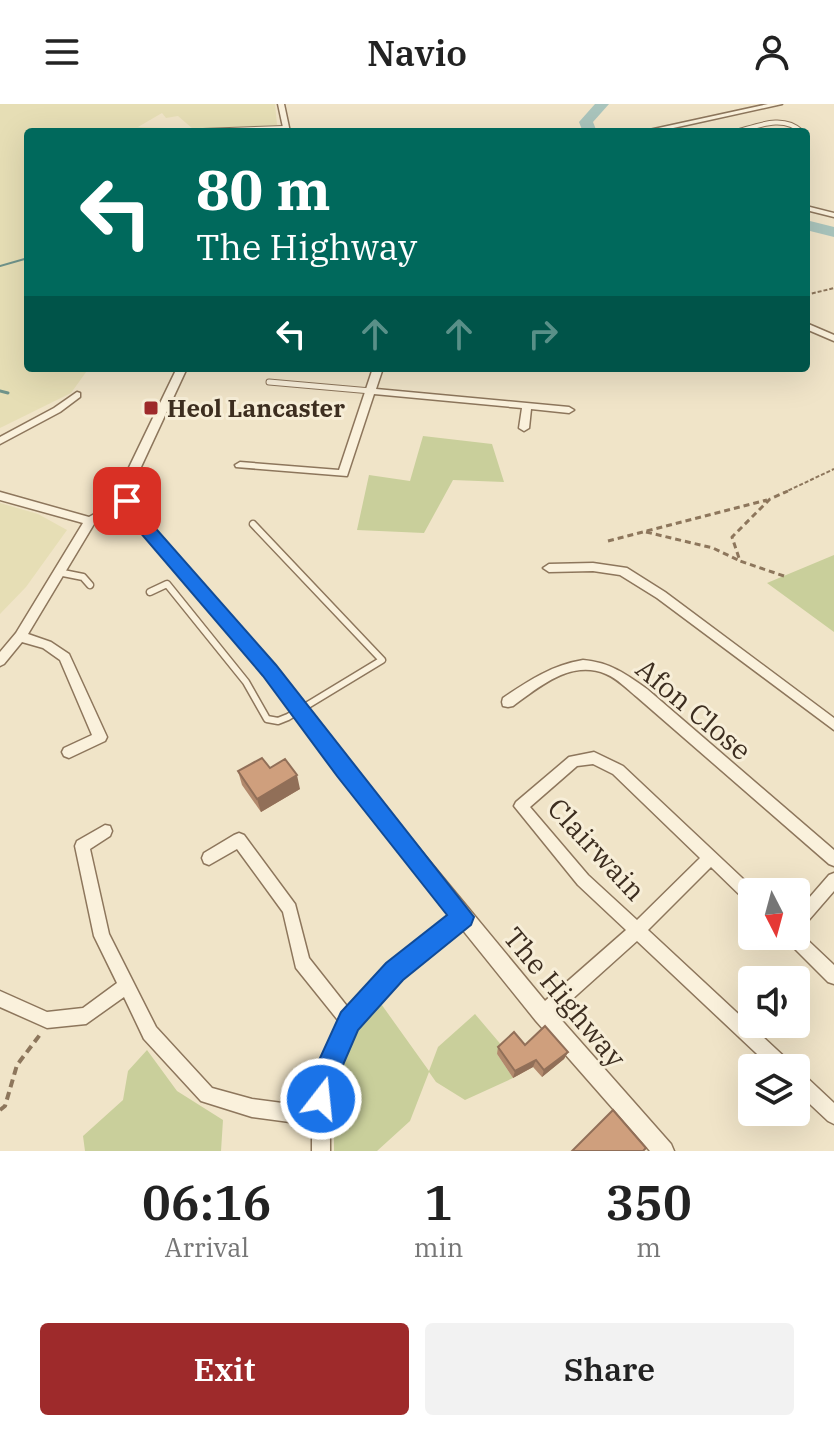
<!DOCTYPE html>
<style>
body{margin:0;font-family:"IBM Plex Serif",serif;background:#f2f2f2;color:#222;height:100vh;display:flex;flex-direction:column;font-size:30px;white-space:nowrap}
*{box-sizing:border-box;margin:0}
p{font-size:26px;color:#767676}
.icon{flex:none;width:44px;height:44px;fill:none;stroke:currentColor;stroke-width:2;stroke-linecap:round;stroke-linejoin:round}
.map{position:relative;height:1047px;overflow:hidden}
.side{display:flex;flex-direction:column;background:#fff;flex:1}
.side>*{flex:none}
.banner{position:absolute;left:24px;top:24px;width:786px;height:244px;border-radius:8px;box-shadow:0 8px 32px #0002;background:#00695c;color:#fff;overflow:hidden}
.needle{width:52px;rotate:174deg}
.tools{position:absolute;left:738px;top:774px;display:grid;gap:16px}
.tools a{display:grid;place-items:center;width:72px;height:72px;border-radius:8px;background:#fff;box-shadow:0 8px 32px #0002;font-size:40px}
.pin{position:absolute;display:grid;place-items:center;width:68px;height:68px;color:#fff;margin:-34px;border-radius:16px;box-shadow:0 4px 12px #0006}
.me{position:absolute;width:88px;margin:-44px;rotate:16deg;stroke-linejoin:round;filter:drop-shadow(0 0 6px #0008)}
.turn{display:flex;align-items:center;gap:28px;height:168px;padding:0 40px;font-size:36px}
.turn .icon{width:104px;height:104px;stroke-width:2.5}
.turn b{display:block;font-size:56px;line-height:68px}
.lanes{display:flex;align-items:center;height:76px;padding:0 40px;background:#0003;justify-content:center;gap:40px;direction:ltr}
.lanes .off{opacity:.35}
.eta{display:flex;justify-content:space-evenly;align-items:center;height:136px;text-align:center}
.eta b{font-size:48px;font-weight:600;line-height:56px}
.cta{display:flex;gap:16px;margin-top:auto;padding:16px 40px}
.cta a{flex:1;height:92px;border-radius:8px;background:#9e2a2b;color:#fff;font-size:32px;font-weight:600;line-height:92px;text-align:center}
.cta a+a{background:#f2f2f2;color:#222}
header{display:flex;justify-content:space-between;align-items:center;height:104px;padding:0 40px;background:#fff;font-size:36px;font-weight:600}
.map>svg:first-child{display:block}
.farmland{fill:#e6deb5}
.green{fill:#c9cf9b}
.lines{fill:none;stroke-linecap:round;stroke-linejoin:round}
.stream-far1{stroke:#6f938a;stroke-width:2}
.stream{stroke:#6f938a;stroke-width:3}
.river{fill:#a9c4bc;fill-rule:evenodd}
.service-far2-casing{stroke:#8d765c;stroke-width:6}
.service-far1-casing{stroke:#8d765c;stroke-width:7}
.service-casing{stroke:#8d765c;stroke-width:9}
.minor-casing{stroke:#8d765c;stroke-width:3}
.tertiary-casing{stroke:#8d765c;stroke-width:3}
.path-far2{stroke:#8d765c;stroke-width:2;stroke-dasharray:4 2;stroke-linecap:butt}
.path-far1{stroke:#8d765c;stroke-width:3;stroke-dasharray:6 4;stroke-linecap:butt}
.path{stroke:#8d765c;stroke-width:4;stroke-dasharray:8 5;stroke-linecap:butt}
.service-far2{stroke:#faf1dc;stroke-width:4}
.service-far1{stroke:#faf1dc;stroke-width:5}
.service{stroke:#faf1dc;stroke-width:6}
.minor{fill:#faf1dc;fill-rule:evenodd}
.tertiary{fill:#faf1dc;fill-rule:evenodd}
.wall{fill:#b2896c}
.shaded-wall{fill:#916f58}
.building{fill:#cf9f7d;stroke:#916f58;stroke-width:2}
.route{fill:#1a73e8;stroke:#114b97;stroke-width:2}
.poi-dot{fill:#9e2a2b;stroke:#f7eed8;stroke-width:3}
.labels{text-anchor:middle;dominant-baseline:central;stroke-width:6;stroke-linejoin:round;paint-order:stroke}
.far-poi-label{font-size:24px;font-weight:bold;fill:#3d2e20;stroke:#f7eed8;text-anchor:start}
.street-label{font-size:28px;fill:#3d2e20;stroke:#f7eed8}
</style>
<header><svg class="icon" aria-label="menu" viewBox="0 0 24 24"><path d="M4 6h16M4 12h16M4 18h16"/></svg>Navio<svg class="icon" aria-label="person" viewBox="0 0 24 24"><circle cx="12" cy="8" r="4"/><path d="M4 21q1-7 8-7t8 7"/></svg></header>
<div class="map">
<svg width="834" height="1047" viewBox="0 0 834 1047">
<rect width="100%" height="100%" fill="#f0e4c8"/>
<path class="farmland" d="M 0,0 L 275,0 L 277,21 L 193,25 L 178,12 L 166,14 L 162,9 L 138,23 L 168,24 L 168,28 L 28,28 L 28,264 L 89,264 L 71,289 L 0,324 Z
M 0,399 L 38,410 L 67,426 L 26,483 L 0,510 Z"/>
<path class="green" d="M 423,332 L 492,340 L 504,378 L 453,376 L 424,429 L 357,426 L 369,371 L 410,377 Z
M 834,451 L 834,528 L 767,479 Z
M 379,897 L 429,967 L 438,943 L 475,910 L 503,943 L 497,950 L 513,974 L 465,996 L 436,978 L 429,968 L 410,1017 L 377,1047 L 334,1047 L 334,999 L 346,945 Z
M 147,946 L 177,987 L 223,1016 L 221,1047 L 85,1047 L 83,1032 L 123,996 L 128,967 Z"/>
<g class="lines">
<path class="stream-far1" d="M 0,162 L 28,154"/>
<path class="stream" d="M 0,287 L 8,289"/>
<path class="river" d="M 595,0 L 609,0 L 593,18 L 597,28 L 583,28 L 579,18 Z
M 806,116 L 834,123 L 834,133 L 806,126 Z"/>
<g class="service-far2-casing">
<path id="service-far2" d="M 176,28 L 284,24
M 736,28 C 758,22 783,10 802,28
M 806,50 L 806,75"/>
</g>
<g class="service-far1-casing">
<path id="service-far1" d="M 269,278 L 371,287"/>
</g>
<g class="service-casing">
<path id="service" d="M 58,468 L 83,473 L 90,481
M 150,488 L 167,480 L 246,578 L 267,615 L 278,617 L 288,613 L 382,556 L 253,420"/>
</g>
<g class="minor-casing">
<path id="minor" d="M 278,0 L 284,0 L 290,28 L 284,28 Z
M 806,102 L 834,109 L 834,113 L 806,106 Z
M 806,219 L 834,231 L 834,237 L 806,225 Z
M 373,264 L 383,264 L 376,285 L 569,303 L 574,306 L 569,309 L 531,305 L 529,324 L 524,327 L 519,324 L 522,304 L 374,290 L 347,372 L 236,363 L 235,361 L 240,358 L 339,366 Z
M 77,288 L 80,289 L 80,293 L 60,308 L 0,340 L 0,333 L 54,304 Z
M 0,388 L 89,413 L 123,394 L 131,394 L 132,397 L 94,420 L 28,530 L 51,538 L 69,550 L 107,633 L 105,637 L 69,654 L 64,652 L 62,648 L 64,644 L 92,631 L 60,556 L 43,544 L 22,538 L 4,560 L 0,562 L 0,548 L 16,529 L 83,419 L 0,396 Z
M 593,459 L 627,464 L 665,488 L 834,614 L 834,626 L 657,494 L 620,471 L 593,467 L 549,468 L 543,464 L 549,460 Z
M 583,556 C 609,558 626,570 647,585 L 834,746 L 834,762 L 829,760 L 637,593 C 627,585 618,575 606,570 C 571,555 539,583 513,602 L 508,603 L 503,602 L 502,598 L 503,594 C 528,577 552,561 583,556 Z
M 594,648 L 623,662 L 757,788 L 752,788 L 752,800 L 747,798 L 711,763 L 648,826 L 790,958 L 792,964 L 772,964 L 637,837 L 549,916 L 543,918 L 537,916 L 535,910 L 537,904 L 626,826 L 578,781 L 514,702 L 516,698 L 569,653 ZM 593,660 L 613,670 L 700,754 L 637,816 L 588,771 L 530,703 L 577,662 Z
M 105,721 L 110,722 L 112,727 L 110,732 L 90,745 L 109,830 L 156,923 L 212,984 L 252,995 L 313,1003 C 318,974 325,946 341,920 L 296,864 L 283,808 L 237,745 L 209,761 L 204,759 L 202,754 L 204,749 L 234,731 L 239,729 L 244,731 L 295,800 L 309,854 L 350,906 C 381,867 419,838 458,808 L 463,806 L 468,808 L 471,813 L 468,818 C 418,859 356,902 337,968 C 329,994 330,1021 330,1047 L 312,1047 L 312,1021 L 252,1013 L 201,997 L 144,935 L 124,893 L 86,920 L 47,924 L 0,903 L 0,887 L 47,908 L 83,904 L 117,879 L 94,832 L 75,742 L 77,737 Z
M 834,769 L 834,787 L 801,825 L 798,827 L 834,861 L 834,880 L 828,878 L 787,837 L 784,832 L 796,832 L 796,809 L 829,771 Z
M 796,966 L 802,969 L 834,999 L 834,1020 L 828,1017 L 796,987 Z"/>
</g>
<g class="tertiary-casing">
<path id="tertiary" d="M 768,0 L 782,0 L 655,28 L 640,28 Z
M 177,264 L 187,264 L 134,378 L 133,397 L 148,419 L 274,563 L 350,661 L 550,903 L 671,1040 L 674,1047 L 650,1047 L 536,917 L 338,671 L 264,571 L 140,425 L 121,397 L 122,378 Z"/>
</g>
<path class="path-far2" d="M 806,191 L 834,184
M 783,389 L 834,365"/>
<path class="path-far1" d="M 646,428 L 713,444 L 740,457
M 608,437 L 767,396
M 784,472 L 740,457 L 732,433 L 770,395 L 788,387"/>
<path class="path" d="M 0,1006 L 5,1002 L 17,961 L 42,928"/>
<use href="#service-far2" class="service-far2"/>
<use href="#service-far1" class="service-far1"/>
<use href="#service" class="service"/>
<use href="#minor" class="minor"/>
<use href="#tertiary" class="tertiary"/>
</g>
<path class="wall" d="M 270,664 L 300,685 L 261,708 L 242,681 L 238,667 Z
M 525,941 L 568,948 L 564,955 L 542,973 L 533,963 L 513,974 L 497,950 L 498,943 Z"/>
<path class="shaded-wall" d="M 297,671 L 300,685 L 261,708 L 257,695 Z
M 568,948 L 564,955 L 542,973 L 544,966 Z
M 536,956 L 533,963 L 513,974 L 515,967 Z"/>
<path class="building" d="M 262,654 L 270,664 L 285,655 L 297,671 L 257,695 L 238,667 Z
M 545,922 L 568,948 L 544,966 L 536,956 L 515,967 L 498,943 L 514,928 L 525,941 Z
M 613,1006 L 646,1044 L 643,1047 L 572,1047 Z"/>
<path class="route" d="M 127,392 L 132,393 L 150,418 L 276,561 L 474,813 L 471,821 L 403,876 L 358,926 L 336,977 L 330,1004 L 321,1008 L 312,1004 L 308,995 L 310,976 L 341,908 L 386,859 L 447,811 L 337,672 L 263,572 L 138,426 L 119,397 Z"/>
<rect class="poi-dot" x="143" y="296" width="16" height="16" rx="4"/>
<g class="labels">
<g class="far-poi-label">
<text x="167" y="304">Heol Lancaster</text>
</g>
<g class="street-label">
<text transform="translate(694 605) rotate(40)">Afon Close</text>
<text transform="translate(597 745) rotate(47)">Clairwain</text>
<text transform="translate(565 893) rotate(50)">The Highway</text>
</g>
</g>
</svg>
<div class="tools">
<a><svg class="needle" viewBox="-14 -14 28 28"><path d="M0-13l5 13h-10z" fill="#e53935"/><path d="M0 13l5-13h-10z" fill="#767676"/></svg></a>
<a><svg class="icon" aria-label="sound" viewBox="0 0 24 24"><path d="M4 9h4l5-4v14l-5-4H4zM17 9q2 3 0 6"/></svg></a>
<a><svg class="icon" aria-label="layers" viewBox="0 0 24 24"><path d="M12 4l9 5-9 5-9-5zM3 14l9 5 9-5"/></svg></a>
</div>
<div class="pin" style="left:127px;top:397px;background:#d93025"><svg class="icon" aria-label="arrive" viewBox="0 0 24 24"><path d="M6 21V4h12l-3 4 3 4H6"/></svg></div>
<svg class="me" style="left:321px;top:995px" viewBox="-20 -20 40 40"><circle r="17" fill="#1a73e8" stroke="#fff" stroke-width="3"/><path d="M0-11L8 9 0 5-8 9z" fill="#fff"/></svg>
<div class="banner">
<div class="turn"><svg class="icon" aria-label="left" viewBox="0 0 24 24"><path d="M17 20v-9H6M10 6l-5 5 5 5"/></svg><div><b>80 m</b>The Highway</div></div>
<div class="lanes"><svg class="icon" aria-label="left" viewBox="0 0 24 24"><path d="M17 20v-9H6M10 6l-5 5 5 5"/></svg><svg class="icon off" aria-label="ahead" viewBox="0 0 24 24"><path d="M12 20V5M6 11l6-6 6 6"/></svg><svg class="icon off" aria-label="ahead" viewBox="0 0 24 24"><path d="M12 20V5M6 11l6-6 6 6"/></svg><svg class="icon off" aria-label="right" viewBox="0 0 24 24"><path d="M7 20v-9h11M14 6l5 5-5 5"/></svg></div>
</div>
</div>
<section class="side">
<div class="eta">
<div><b>06:16</b><p>Arrival</p></div>
<div><b>1</b><p>min</p></div>
<div><b>350</b><p>m</p></div>
</div>
<div class="cta"><a>Exit</a><a>Share</a></div>
</section>
